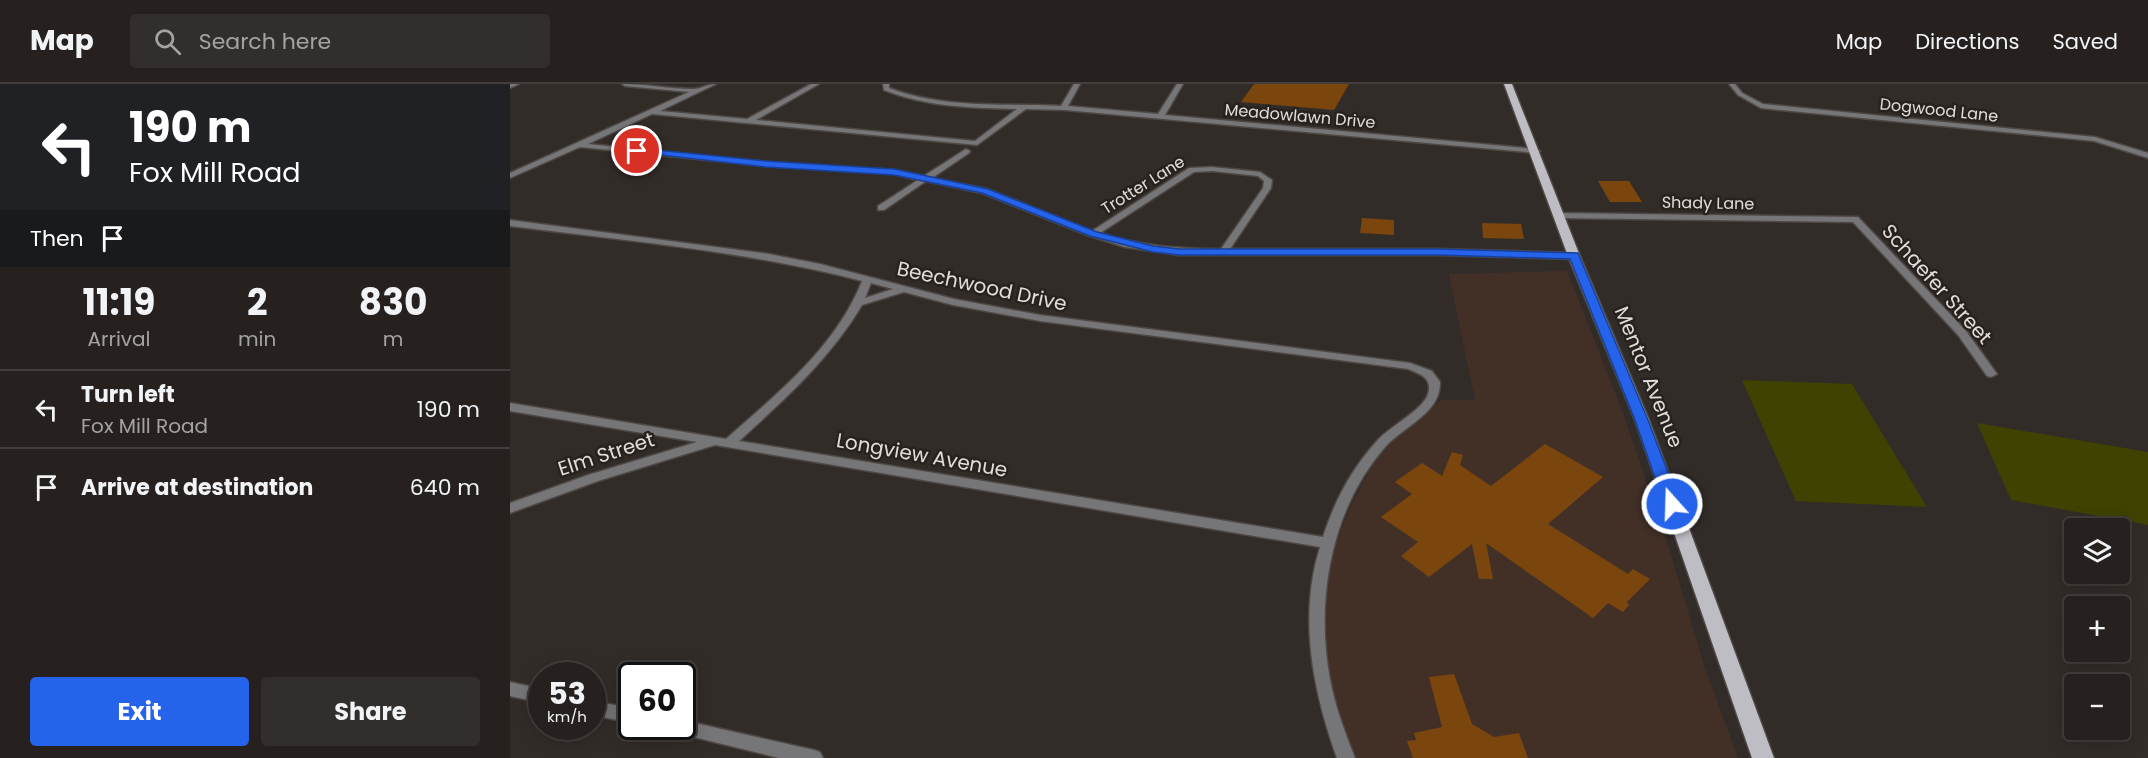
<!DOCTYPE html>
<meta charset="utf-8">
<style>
body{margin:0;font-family:Poppins,sans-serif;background:#322e2c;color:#f1f3f6;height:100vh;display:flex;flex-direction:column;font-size:22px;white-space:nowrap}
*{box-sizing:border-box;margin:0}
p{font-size:20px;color:#a4a3a4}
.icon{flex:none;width:33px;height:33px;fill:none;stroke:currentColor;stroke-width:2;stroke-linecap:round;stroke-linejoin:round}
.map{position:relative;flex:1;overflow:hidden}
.details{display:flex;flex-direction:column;background:#26211f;width:510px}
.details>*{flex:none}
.top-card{background:#202124;color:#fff;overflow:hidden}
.buttons{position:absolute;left:1554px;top:434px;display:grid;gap:12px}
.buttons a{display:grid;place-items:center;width:66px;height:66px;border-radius:6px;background:#26211f;box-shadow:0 3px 15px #0003,0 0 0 2px #423e3d;font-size:30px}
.speed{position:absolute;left:18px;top:578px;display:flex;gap:12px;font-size:30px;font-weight:700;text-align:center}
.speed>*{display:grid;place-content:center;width:78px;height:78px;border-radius:50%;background:#26211f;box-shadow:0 3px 15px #0003,0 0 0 2px #423e3d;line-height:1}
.speed small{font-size:15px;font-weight:400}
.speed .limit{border:3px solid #111;border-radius:9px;background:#fff;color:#111}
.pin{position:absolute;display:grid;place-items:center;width:51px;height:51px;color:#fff;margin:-26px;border:3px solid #fff;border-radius:50%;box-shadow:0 2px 6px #0007}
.me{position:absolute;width:66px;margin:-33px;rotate:340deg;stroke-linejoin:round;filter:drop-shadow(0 0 4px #0008)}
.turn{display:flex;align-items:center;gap:21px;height:126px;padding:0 30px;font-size:27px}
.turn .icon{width:78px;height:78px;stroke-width:2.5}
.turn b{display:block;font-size:42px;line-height:51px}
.then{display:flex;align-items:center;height:57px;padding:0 30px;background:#0003;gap:12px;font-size:22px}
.eta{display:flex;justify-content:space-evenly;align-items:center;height:102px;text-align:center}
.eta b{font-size:36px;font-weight:700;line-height:42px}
.action{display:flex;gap:12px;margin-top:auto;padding:12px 30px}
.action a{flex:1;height:69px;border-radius:6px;background:#2563eb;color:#fff;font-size:24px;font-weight:700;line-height:69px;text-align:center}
.action a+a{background:#322e2c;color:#f1f3f6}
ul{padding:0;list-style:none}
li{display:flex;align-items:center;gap:18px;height:78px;padding:0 30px;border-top:2px solid #423e3d}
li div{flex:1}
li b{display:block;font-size:22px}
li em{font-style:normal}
header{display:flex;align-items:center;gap:36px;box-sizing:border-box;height:84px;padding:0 30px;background:#26211f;border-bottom:2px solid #423e3d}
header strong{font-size:28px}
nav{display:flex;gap:33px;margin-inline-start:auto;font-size:21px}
.search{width:420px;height:54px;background:#322e2c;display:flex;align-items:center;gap:15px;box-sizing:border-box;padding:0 21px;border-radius:6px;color:#a4a3a4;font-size:22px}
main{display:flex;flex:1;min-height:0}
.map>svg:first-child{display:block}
.medical{fill:#423027}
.green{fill:#3f4200}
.building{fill:#7b460d}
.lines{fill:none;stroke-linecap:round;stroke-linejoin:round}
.minor-casing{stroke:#4e4845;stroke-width:3}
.tertiary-casing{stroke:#4e4845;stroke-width:3}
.primary-casing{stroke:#4e4845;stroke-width:3}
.minor{fill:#767578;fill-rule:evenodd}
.tertiary{fill:#767578;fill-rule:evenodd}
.primary{fill:#bfbdc4;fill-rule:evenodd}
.route{fill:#2563eb;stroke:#184099;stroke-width:1.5}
.labels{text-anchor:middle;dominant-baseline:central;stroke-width:5;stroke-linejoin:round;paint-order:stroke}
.far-street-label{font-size:16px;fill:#e1dddb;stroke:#28221f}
.street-label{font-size:20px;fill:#e1dddb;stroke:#28221f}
</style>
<header>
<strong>Map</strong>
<div class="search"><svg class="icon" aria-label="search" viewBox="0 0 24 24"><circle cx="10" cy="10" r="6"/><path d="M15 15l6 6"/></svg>Search here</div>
<nav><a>Map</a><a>Directions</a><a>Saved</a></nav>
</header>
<main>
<section class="details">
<div class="top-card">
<div class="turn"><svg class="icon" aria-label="left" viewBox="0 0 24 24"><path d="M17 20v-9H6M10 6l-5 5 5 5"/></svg><div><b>190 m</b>Fox Mill Road</div></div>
<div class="then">Then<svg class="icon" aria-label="arrive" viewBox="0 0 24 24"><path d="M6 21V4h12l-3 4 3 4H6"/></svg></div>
</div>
<div class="eta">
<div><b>11:19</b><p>Arrival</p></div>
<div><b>2</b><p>min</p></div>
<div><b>830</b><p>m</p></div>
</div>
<ul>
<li><svg class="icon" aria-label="left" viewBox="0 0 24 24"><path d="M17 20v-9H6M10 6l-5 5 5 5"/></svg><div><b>Turn left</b><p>Fox Mill Road</p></div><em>190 m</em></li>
<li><svg class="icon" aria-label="arrive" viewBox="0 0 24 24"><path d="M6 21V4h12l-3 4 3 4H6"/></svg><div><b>Arrive at destination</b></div><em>640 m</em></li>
</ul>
<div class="action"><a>Exit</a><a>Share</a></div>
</section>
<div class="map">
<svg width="1638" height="674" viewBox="0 0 1638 674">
<rect width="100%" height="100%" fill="#322c29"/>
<path class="medical" d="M 1057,187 L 1113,329 L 1159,464 L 1195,584 L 1228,674 L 846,674 L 833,645 L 821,598 L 815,554 L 816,504 L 825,462 L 840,424 L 863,380 L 883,357 L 931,316 L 965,316 L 939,190 Z"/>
<path class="green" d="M 1232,296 L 1342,300 L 1417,423 L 1286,417 Z
M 1467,339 L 1638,368 L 1638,441 L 1501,416 Z"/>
<path class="building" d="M 744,0 L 839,0 L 824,26 L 731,18 Z
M 1088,97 L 1119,97 L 1132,118 L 1100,118 Z
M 852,134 L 884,136 L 884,151 L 850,149 Z
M 972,139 L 1011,140 L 1014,155 L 973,154 Z
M 1035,360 L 1093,393 L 1038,440 L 1118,490 L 1123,485 L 1140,495 L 1117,518 L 1119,521 L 1113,528 L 1098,519 L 1083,534 L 976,459 L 983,495 L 969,495 L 962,460 L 919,493 L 891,472 L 908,458 L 871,433 L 902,410 L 885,398 L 912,379 L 932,392 L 942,368 L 953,371 L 950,381 L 981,402 Z
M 944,590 L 962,640 L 984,653 L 1009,649 L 1018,674 L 903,674 L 897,657 L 906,656 L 904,649 L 932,643 L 919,593 Z"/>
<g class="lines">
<g class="minor-casing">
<path id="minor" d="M 0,0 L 9,0 L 0,4 Z
M 112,0 C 136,0 160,5 183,5 C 191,5 198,0 206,0 L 150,27 L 237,35 L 301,0 L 309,0 L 246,36 L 465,57 L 507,25 C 461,24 417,23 374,6 L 373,0 L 379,0 L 379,4 C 434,25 494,19 551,22 L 564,0 L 570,0 L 558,22 L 648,30 L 667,0 L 673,0 L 655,31 L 1026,65 L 1030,67 L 1026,69 L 555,26 L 516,25 L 467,61 L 142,30 L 78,60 L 256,78 L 384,86 L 414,92 L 456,65 L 460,67 L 459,69 L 422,94 L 477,105 L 582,147 L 679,84 L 702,83 L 750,88 L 762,96 L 761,104 L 720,165 L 928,165 L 1064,169 L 1069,172 L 1064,175 L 928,171 L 669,171 L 615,163 L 580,152 L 472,109 L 416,97 L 374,126 L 368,126 L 368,122 L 408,96 L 384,90 L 256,82 L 70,63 L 0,94 L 0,89 L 179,8 L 115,2 ZM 702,87 L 748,92 L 754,97 L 753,104 L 711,165 C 669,165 630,162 590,149 L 684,88 Z
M 1219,0 L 1225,0 L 1232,9 L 1253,20 L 1585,53 L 1638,69 L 1638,74 L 1584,57 L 1251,24 L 1228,11 Z
M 1051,129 L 1348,133 L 1456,247 L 1487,290 L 1481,293 L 1477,292 L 1448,251 L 1343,138 L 1048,134 L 1048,130 Z
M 0,136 L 259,170 L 310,180 L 444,215 L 530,231 L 900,279 L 922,287 L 930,298 C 931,329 894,342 876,362 C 821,424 805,516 820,595 C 825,623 835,648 845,674 L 827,674 C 803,607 788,533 810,463 L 205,361 L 88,397 L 0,429 L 0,419 L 78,391 L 187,358 L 0,327 L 0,319 L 216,355 C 268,309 326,263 352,197 C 237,167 117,157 0,142 ZM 361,199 L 383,205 L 355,214 ZM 394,208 L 443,221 L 530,237 L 898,285 C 910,290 923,294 918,310 C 913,326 879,343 867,357 C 842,384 824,418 813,453 L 229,357 C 274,316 320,275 352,221 Z"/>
</g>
<g class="tertiary-casing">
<path id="tertiary" d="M 0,598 L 32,605 L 32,619 L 0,612 Z
M 82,617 L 122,624 L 122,639 L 82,631 Z
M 172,636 L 304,666 L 310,668 L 313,674 L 269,674 L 159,647 L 157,642 L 172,642 Z"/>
</g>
<g class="primary-casing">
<path id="primary" d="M 994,0 L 1002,0 L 1070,172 L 1139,336 L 1264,674 L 1242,674 L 1125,336 L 1058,172 Z"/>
</g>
<use href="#minor" class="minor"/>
<use href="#tertiary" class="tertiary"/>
<use href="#primary" class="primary"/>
</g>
<path class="route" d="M 127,64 L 256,77 L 384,85 L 478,105 L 587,148 L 643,162 L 669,165 L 928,165 L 1068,169 L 1138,336 L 1170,420 L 1167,424 L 1157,424 L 1154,420 L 1125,336 L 1060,175 L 928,171 L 669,171 L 643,168 L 580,152 L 472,109 L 384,91 L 256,83 L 124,68 L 123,67 Z"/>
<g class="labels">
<g class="far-street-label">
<text transform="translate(1429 26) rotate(6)">Dogwood Lane</text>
<text transform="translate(790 32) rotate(5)">Meadowlawn Drive</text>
<text transform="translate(633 101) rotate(-32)">Trotter Lane</text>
<text transform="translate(1198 119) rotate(1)">Shady Lane</text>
</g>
<g class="street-label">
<text transform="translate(1427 200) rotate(48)">Schaefer Street</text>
<text transform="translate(472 202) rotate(12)">Beechwood Drive</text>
<text transform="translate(1139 293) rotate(68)">Mentor Avenue</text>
<text transform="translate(96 370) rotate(-18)">Elm Street</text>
<text transform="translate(412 371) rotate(10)">Longview Avenue</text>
</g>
</g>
</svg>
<div class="buttons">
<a><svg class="icon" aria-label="layers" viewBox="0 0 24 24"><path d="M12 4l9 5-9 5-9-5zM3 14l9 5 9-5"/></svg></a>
<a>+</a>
<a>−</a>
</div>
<div class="speed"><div>53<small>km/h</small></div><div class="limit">60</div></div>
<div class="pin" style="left:127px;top:67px;background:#d93025"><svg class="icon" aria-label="arrive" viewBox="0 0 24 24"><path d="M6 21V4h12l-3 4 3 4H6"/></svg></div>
<svg class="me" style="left:1162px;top:420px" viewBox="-20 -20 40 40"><circle r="17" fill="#2563eb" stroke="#fff" stroke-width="3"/><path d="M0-11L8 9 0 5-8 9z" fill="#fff"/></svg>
</div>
</main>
